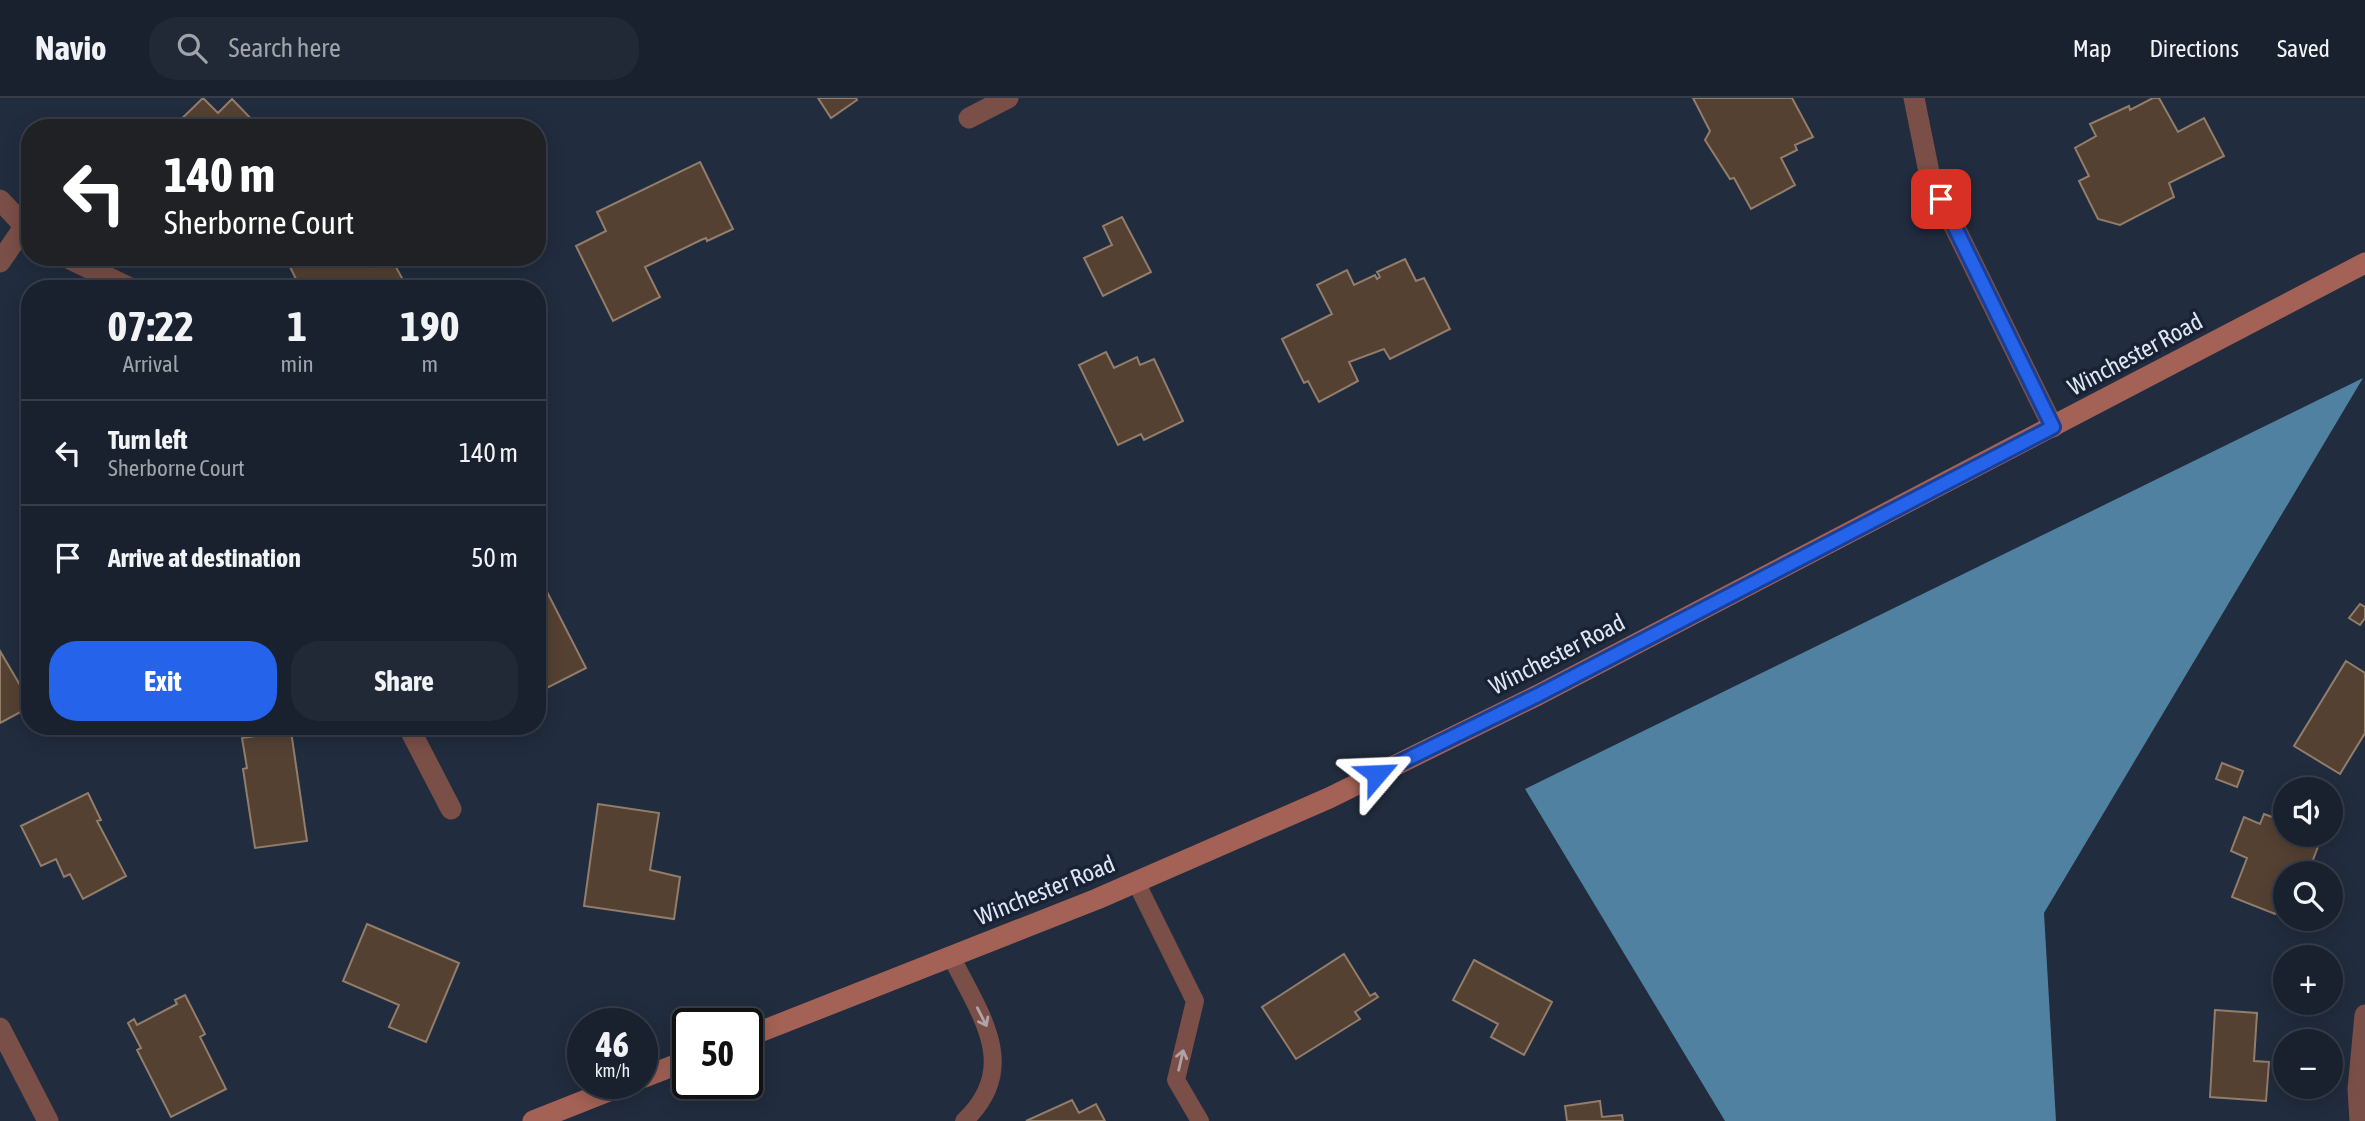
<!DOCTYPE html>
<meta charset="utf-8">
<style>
body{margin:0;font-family:"Asap Condensed",sans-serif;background:#222936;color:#f1f3f6;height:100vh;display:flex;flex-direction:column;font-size:26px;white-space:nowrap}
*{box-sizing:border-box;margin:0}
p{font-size:23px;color:#9fa3aa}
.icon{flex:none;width:38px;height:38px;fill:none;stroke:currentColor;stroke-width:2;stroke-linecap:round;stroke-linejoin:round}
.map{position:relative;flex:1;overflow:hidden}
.drawer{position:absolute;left:21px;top:182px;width:525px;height:455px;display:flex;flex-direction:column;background:#19212e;border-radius:28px;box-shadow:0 4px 18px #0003,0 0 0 2px #373e4a}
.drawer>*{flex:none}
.banner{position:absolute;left:21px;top:21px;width:525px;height:147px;border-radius:28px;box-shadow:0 4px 18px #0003,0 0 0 2px #373e4a;background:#202124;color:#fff;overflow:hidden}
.fabs{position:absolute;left:2273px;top:679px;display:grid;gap:14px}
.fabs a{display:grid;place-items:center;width:70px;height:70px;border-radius:50%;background:#19212e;box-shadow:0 4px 18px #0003,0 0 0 2px #373e4a;font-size:35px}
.speed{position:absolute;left:567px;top:910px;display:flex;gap:14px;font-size:35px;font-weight:700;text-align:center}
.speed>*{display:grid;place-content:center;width:91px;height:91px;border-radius:50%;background:#19212e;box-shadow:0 4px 18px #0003,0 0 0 2px #373e4a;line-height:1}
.speed small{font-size:18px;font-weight:400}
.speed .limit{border:4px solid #111;border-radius:10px;background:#fff;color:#111}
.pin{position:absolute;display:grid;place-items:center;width:60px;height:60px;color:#fff;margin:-30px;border-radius:14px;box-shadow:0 4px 10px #0006}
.me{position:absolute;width:77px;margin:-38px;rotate:64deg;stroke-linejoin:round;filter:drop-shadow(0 0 5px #0008)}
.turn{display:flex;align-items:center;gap:24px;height:147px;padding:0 28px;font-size:32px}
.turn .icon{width:91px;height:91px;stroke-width:2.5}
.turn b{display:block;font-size:49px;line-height:60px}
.eta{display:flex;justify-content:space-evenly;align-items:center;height:119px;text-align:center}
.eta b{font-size:42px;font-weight:700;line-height:49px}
.action{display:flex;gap:14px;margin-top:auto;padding:14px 28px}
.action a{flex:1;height:80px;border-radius:28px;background:#2563eb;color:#fff;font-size:28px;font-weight:700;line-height:80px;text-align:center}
.action a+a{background:#222936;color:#f1f3f6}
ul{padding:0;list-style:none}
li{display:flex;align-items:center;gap:21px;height:105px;padding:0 28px;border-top:2px solid #373e4a}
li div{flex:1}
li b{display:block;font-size:26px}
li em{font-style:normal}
header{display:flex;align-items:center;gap:42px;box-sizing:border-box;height:98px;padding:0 35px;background:#19212e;border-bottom:2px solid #373e4a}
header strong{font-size:33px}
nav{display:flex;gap:38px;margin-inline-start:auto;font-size:24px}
.search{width:490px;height:63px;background:#222936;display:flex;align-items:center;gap:18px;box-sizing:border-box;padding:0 24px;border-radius:28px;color:#9fa3aa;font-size:26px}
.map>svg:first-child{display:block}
.water{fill:#5181a0}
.building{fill:#544132;stroke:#927d6b;stroke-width:2}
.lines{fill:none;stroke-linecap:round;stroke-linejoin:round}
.service{stroke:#7a4f47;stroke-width:18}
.minor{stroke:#7a4f47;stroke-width:21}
.secondary{stroke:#a46256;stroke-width:21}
.oneway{stroke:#b1a2a5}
.route-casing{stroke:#184099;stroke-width:18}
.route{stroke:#2563eb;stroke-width:12}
.labels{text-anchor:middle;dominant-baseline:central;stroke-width:7;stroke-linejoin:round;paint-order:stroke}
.street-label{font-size:24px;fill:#dee6f2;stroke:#182234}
</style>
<header>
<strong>Navio</strong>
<div class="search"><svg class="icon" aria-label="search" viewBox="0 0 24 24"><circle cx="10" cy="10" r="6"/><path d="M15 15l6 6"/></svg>Search here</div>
<nav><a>Map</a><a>Directions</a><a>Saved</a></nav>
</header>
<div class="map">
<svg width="2365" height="1023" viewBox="0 0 2365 1023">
<rect width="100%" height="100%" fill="#212c3e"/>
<path class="water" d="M 2363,280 L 2044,815 L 2056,1023 L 1725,1023 L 1525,691 Z"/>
<path class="building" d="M 203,0 L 218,15 L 232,1 L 260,30 L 172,30 Z
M 818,0 L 856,0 L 857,2 L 831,20 Z
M 1693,0 L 1792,0 L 1813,39 L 1795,47 L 1797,52 L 1781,60 L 1795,87 L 1751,111 L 1734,80 L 1730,81 L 1705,42 L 1710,33 Z
M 2153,0 L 2159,0 L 2178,34 L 2204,20 L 2224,58 L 2169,85 L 2174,99 L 2120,127 L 2098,121 L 2079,83 L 2089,78 L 2075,50 L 2096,38 L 2090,26 L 2129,8 L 2130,12 Z
M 700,64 L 733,131 L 707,143 L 706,140 L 701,142 L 645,169 L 660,199 L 613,223 L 576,148 L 606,133 L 597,114 Z
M 1122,119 L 1151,174 L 1103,198 L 1084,160 L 1112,147 L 1103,128 Z
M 285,159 L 369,159 L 374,169 L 391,160 L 408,191 L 301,191 Z
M 1405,161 L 1416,183 L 1424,180 L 1450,231 L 1390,261 L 1384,251 L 1349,264 L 1358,283 L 1319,304 L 1308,283 L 1304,285 L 1282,241 L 1332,216 L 1317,187 L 1347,172 L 1354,187 L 1375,177 L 1377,181 L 1380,179 L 1377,174 Z
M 1106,254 L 1114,270 L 1137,259 L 1140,267 L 1154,261 L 1183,323 L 1144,342 L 1141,336 L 1118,347 L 1079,267 Z
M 544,488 L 586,570 L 539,594 L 537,491 Z
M 2360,506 L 2365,509 L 2365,520 L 2360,527 L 2349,520 Z
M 0,553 L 30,604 L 30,609 L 0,625 Z
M 2346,563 L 2365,575 L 2365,635 L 2340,676 L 2294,648 Z
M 291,633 L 307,743 L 255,750 L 243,671 L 247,670 L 242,640 Z
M 2222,665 L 2243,673 L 2237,689 L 2216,681 Z
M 88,695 L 101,722 L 97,723 L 126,778 L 83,801 L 70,776 L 64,779 L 56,761 L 41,768 L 21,728 Z
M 598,706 L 659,715 L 650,772 L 680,779 L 674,821 L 584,808 Z
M 2264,716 L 2286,724 L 2286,737 L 2322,738 L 2308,775 L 2286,775 L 2286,791 L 2275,816 L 2232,799 L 2247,760 L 2231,753 L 2244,719 L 2260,726 Z
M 367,826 L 459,865 L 426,944 L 389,929 L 399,907 L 343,883 Z
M 1344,856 L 1370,898 L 1375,895 L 1378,899 L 1355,914 L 1360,921 L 1296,961 L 1262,909 Z
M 1474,862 L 1552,904 L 1524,957 L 1491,939 L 1498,926 L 1453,902 Z
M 185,897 L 205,936 L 200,939 L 226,991 L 171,1019 L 137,952 L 141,950 L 128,925 L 134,921 L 137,927 L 177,906 L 175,902 Z
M 2215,912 L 2257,915 L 2254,963 L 2269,964 L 2266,1003 L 2210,999 Z
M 1072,1002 L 1079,1015 L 1096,1006 L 1105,1023 L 1026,1023 Z
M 1600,1003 L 1602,1019 L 1622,1017 L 1623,1023 L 1567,1023 L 1565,1008 Z"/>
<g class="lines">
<path class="service" d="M 1136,784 L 1195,903 L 1176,982 L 1200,1023
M 951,858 C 979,915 1022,969 964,1023"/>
<path class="minor" d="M 1914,0 L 1930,79 L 2053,329
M 969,20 L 1008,0
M 0,102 L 30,134
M 66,159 L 132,191
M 0,164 L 24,129
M 408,628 L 451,711
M 0,930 L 48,1023
M 2360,1023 L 2358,991 L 2365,917"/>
<path class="secondary" d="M 747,939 L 1097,801 L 1329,700 L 1538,597 L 2365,165
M 642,980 L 688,962
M 533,1023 L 629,985"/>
</g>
<defs><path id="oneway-shaft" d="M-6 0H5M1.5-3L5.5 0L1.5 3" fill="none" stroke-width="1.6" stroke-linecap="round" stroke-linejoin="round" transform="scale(1.75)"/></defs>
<g class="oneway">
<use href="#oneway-shaft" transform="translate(982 919) rotate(63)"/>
<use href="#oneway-shaft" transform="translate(1181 962) rotate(-77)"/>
</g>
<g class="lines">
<g class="route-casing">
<path id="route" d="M 1377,676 L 1538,597 L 2053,329 L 1941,101"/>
</g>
<use href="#route" class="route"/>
</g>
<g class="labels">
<g class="street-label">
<text transform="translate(2135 256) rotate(-28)">Winchester Road</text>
<text transform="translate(1557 556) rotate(-27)">Winchester Road</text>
<text transform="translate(1045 792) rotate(-22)">Winchester Road</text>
</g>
</g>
</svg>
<div class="fabs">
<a><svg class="icon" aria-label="sound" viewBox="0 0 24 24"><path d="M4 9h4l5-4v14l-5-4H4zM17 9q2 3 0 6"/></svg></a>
<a><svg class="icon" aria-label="search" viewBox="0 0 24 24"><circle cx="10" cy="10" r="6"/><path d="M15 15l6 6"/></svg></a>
<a>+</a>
<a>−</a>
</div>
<div class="speed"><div>46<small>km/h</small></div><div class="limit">50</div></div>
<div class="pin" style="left:1941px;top:101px;background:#d93025"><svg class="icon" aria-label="arrive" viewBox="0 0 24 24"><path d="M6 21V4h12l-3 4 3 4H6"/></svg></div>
<svg class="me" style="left:1377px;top:676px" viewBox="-20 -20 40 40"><path d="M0-17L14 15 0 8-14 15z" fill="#2563eb" stroke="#fff" stroke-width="4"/></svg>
<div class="banner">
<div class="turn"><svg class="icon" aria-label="left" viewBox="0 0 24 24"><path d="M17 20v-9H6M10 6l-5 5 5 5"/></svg><div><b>140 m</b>Sherborne Court</div></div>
</div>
<section class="drawer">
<div class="eta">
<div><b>07:22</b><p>Arrival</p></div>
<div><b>1</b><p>min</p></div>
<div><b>190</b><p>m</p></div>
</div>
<ul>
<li><svg class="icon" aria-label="left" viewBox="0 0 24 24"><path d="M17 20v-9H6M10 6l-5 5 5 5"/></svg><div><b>Turn left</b><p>Sherborne Court</p></div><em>140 m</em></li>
<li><svg class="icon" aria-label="arrive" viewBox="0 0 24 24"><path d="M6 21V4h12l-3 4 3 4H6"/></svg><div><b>Arrive at destination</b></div><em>50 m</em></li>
</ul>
<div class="action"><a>Exit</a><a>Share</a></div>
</section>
</div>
